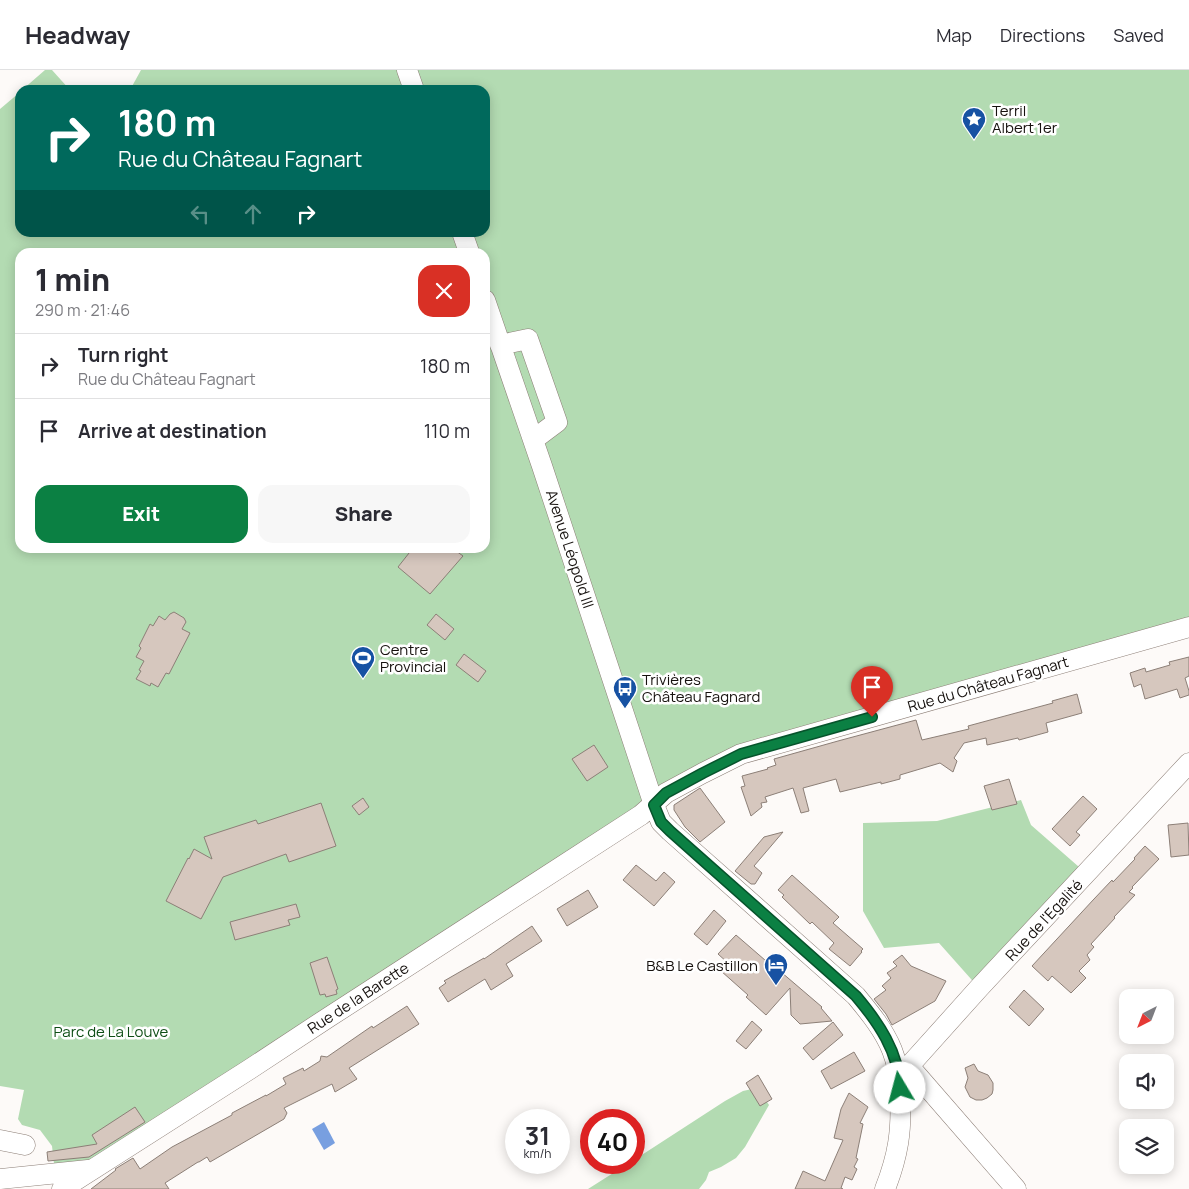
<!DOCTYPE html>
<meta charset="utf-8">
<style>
body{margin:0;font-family:Manrope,sans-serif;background:#f7f7f7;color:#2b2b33;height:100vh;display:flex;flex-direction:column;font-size:19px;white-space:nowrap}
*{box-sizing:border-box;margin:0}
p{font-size:16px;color:#7c7c81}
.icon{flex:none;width:28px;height:28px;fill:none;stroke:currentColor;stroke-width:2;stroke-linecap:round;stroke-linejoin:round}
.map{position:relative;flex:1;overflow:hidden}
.sheet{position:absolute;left:15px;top:178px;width:475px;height:305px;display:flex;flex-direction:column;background:#fff;border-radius:15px;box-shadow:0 2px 12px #0003}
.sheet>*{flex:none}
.guide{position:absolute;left:15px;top:15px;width:475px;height:152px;border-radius:15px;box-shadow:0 2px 12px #0003;background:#00695c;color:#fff;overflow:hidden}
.needle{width:32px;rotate:222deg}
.buttons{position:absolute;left:1119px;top:919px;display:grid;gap:10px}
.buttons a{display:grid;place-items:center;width:55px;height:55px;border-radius:10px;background:#fff;box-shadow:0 2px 12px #0003;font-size:25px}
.speed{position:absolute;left:505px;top:1039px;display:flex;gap:10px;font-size:25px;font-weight:700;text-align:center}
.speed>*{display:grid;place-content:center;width:65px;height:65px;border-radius:50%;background:#fff;box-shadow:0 2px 12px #0003;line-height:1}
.speed small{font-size:12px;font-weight:400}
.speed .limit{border:8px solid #d22;background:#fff;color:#111}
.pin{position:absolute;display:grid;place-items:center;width:42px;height:42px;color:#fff;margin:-51px -21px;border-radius:50% 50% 50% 0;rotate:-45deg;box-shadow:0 0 5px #0007}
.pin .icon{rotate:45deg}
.me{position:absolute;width:55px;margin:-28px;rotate:352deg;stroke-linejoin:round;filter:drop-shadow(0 0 4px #0008)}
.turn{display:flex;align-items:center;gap:18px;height:105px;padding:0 20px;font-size:22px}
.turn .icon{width:65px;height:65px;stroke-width:2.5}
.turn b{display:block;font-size:35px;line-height:42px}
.lanes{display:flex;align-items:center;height:48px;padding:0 20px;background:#0003;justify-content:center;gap:25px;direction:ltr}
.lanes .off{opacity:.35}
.round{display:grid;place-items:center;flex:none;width:52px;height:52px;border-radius:15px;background:#f7f7f7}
.summary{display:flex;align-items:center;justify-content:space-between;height:85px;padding:0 20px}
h1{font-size:30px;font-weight:800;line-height:38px}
.primary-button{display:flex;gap:10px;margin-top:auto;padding:10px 20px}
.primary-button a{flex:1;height:58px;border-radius:15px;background:#0b8043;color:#fff;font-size:20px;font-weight:800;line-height:58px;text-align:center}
.primary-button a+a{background:#f7f7f7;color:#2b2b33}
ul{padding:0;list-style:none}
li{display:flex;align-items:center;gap:15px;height:65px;padding:0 20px;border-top:1px solid #e1e1e2}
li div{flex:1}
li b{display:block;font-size:19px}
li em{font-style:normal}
header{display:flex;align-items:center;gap:30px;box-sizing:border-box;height:70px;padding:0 25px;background:#fff;border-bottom:1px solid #e1e1e2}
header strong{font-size:24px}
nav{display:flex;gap:28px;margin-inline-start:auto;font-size:18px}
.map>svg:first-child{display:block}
.green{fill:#b3dbb2;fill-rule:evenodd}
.water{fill:#789fe0}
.building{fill:#d6c7be;stroke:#8c7f77}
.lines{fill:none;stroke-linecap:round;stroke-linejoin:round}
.minor-casing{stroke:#8c7e76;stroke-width:21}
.minor{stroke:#fff;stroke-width:20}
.route-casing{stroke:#07532c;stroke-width:12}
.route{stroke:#0b8043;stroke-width:9}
.labels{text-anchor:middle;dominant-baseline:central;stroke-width:5;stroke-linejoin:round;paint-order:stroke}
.poi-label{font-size:15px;fill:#16110e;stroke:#fff;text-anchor:start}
.street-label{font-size:15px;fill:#16110e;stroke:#fff}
.park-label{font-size:15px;fill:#0e4e15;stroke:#fff}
</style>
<header>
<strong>Headway</strong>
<nav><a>Map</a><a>Directions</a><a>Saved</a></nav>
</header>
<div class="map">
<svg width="1189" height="1119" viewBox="0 0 1189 1119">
<rect width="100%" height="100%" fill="#fdfaf8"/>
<path class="green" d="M 45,0 L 52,0 L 70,20 L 22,20 Z
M 141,0 L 1189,0 L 1189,557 L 741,684 L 92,1099 L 55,1103 L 52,1076 L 40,1060 L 22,1055 L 18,1049 L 24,1020 L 0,1016 L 0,39 L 19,23 L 20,24 L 20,162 L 485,162 L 485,20 L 130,20 ZM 20,182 L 485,182 L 485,478 L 20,478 Z
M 1021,730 L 1031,755 L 1087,804 L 979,918 L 939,873 L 884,878 L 863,841 L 863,753 L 937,751 Z
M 752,1019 L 763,1026 L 769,1035 L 745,1077 L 736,1088 L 721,1097 L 709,1102 L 706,1110 L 699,1119 L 588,1119 L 629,1093 L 634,1092 L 634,1090 L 725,1031 L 743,1021 Z"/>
<path class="water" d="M 324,1052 L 335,1073 L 324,1080 L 312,1059 Z"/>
<path class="building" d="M 413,478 L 452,478 L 463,486 L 430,524 L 398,497 Z
M 174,542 L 184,548 L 186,552 L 182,559 L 190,563 L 169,604 L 166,603 L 158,617 L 151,613 L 150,616 L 136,609 L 141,601 L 139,600 L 144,591 L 136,587 L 141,578 L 139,576 L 150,554 L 153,556 L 159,546 L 165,550 L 170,544 Z
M 436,544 L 454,559 L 445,570 L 427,555 Z
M 464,584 L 486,601 L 478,612 L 456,595 Z
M 1189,587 L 1189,606 L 1185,608 L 1189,621 L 1189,625 L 1180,628 L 1177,619 L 1145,629 L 1141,614 L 1134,617 L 1130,603 L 1145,598 L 1146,602 L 1170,595 L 1169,592 Z
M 1077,624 L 1082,643 L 1046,653 L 1048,662 L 1019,670 L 1018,668 L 987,675 L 986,668 L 964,673 L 954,688 L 957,691 L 953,702 L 940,693 L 900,705 L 900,709 L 881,714 L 881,712 L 840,722 L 836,709 L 803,718 L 809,741 L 801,743 L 793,718 L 765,727 L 767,732 L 761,733 L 762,737 L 751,746 L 741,717 L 745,716 L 742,706 L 768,699 L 767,698 L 776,695 L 774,689 L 838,671 L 916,650 L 922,670 L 969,659 L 968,656 L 1053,633 L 1052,631 Z
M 594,675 L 608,697 L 587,711 L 572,689 Z
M 1009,709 L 1017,734 L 992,740 L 984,716 Z
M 700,718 L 725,752 L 700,772 L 685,757 L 674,740 L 674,735 Z
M 1083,726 L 1097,739 L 1076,762 L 1080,765 L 1070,776 L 1052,759 Z
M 363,728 L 369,737 L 359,745 L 352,736 Z
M 321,733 L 336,776 L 289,792 L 286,784 L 223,807 L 201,849 L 166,831 L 188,788 L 189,789 L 194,779 L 212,789 L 204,767 L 256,750 L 258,754 Z
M 1188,753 L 1189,785 L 1171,787 L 1168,755 Z
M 783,762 L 754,796 L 762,803 L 755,814 L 751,814 L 735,801 L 764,767 Z
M 1145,776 L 1159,789 L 1132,817 L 1133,818 L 1129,822 L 1135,825 L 1114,847 L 1115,848 L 1091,874 L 1094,877 L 1087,885 L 1090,890 L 1079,901 L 1086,908 L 1071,923 L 1052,906 L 1048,911 L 1032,896 L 1094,829 L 1112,810 L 1113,812 L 1135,789 L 1134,788 Z
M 636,795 L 656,811 L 664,802 L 675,812 L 654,836 L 623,810 Z
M 792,805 L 839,847 L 833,853 L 863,879 L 861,881 L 862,882 L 850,896 L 829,879 L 834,873 L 812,852 L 810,854 L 782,827 L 784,825 L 778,820 Z
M 588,820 L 598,837 L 567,856 L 557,839 Z
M 296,834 L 300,847 L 288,850 L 290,855 L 235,870 L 230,852 Z
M 714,840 L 726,851 L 707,875 L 694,864 Z
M 532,856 L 542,871 L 506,894 L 513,906 L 491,920 L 485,909 L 448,932 L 439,918 L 446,913 L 444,911 L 484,888 L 484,889 Z
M 736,865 L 773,897 L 774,896 L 822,937 L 821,938 L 832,951 L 800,954 L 791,945 L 790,918 L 766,945 L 746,927 L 748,925 L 721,901 L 728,893 L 718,884 Z
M 902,885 L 911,896 L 946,911 L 935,931 L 892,955 L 886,944 L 874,929 L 886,920 L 882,916 L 891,908 L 887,903 L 897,896 L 893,892 Z
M 327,887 L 338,919 L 336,920 L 337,924 L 326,927 L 325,924 L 320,925 L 310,893 Z
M 1024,920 L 1044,939 L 1029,956 L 1009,937 Z
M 407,936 L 419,954 L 349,998 L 357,1009 L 335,1022 L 332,1014 L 284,1038 L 287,1043 L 284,1049 L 210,1092 L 207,1087 L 199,1092 L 198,1092 L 165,1113 L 169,1119 L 91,1119 L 116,1100 L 115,1099 L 133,1088 L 140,1099 L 172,1077 L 232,1045 L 232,1043 L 266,1025 L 266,1026 L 286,1014 L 283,1008 L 303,998 L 304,1001 L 320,991 L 321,986 L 327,987 L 372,956 L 373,958 Z
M 752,951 L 762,960 L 746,979 L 736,971 Z
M 833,952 L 843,965 L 813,990 L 803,978 Z
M 854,982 L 865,1001 L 831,1019 L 821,1001 Z
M 974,994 L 978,1001 L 988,1005 L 993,1013 L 993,1020 L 992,1024 L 987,1028 L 982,1030 L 976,1030 L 970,1027 L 965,1017 L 968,1008 L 965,998 Z
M 758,1005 L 772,1029 L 760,1036 L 746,1013 Z
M 849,1023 L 868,1037 L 860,1053 L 863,1054 L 856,1088 L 858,1089 L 854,1097 L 857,1099 L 852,1110 L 845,1107 L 841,1118 L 843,1119 L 795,1119 L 803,1101 L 825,1111 L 843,1070 L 834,1068 L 841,1039 Z
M 135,1037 L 145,1052 L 89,1087 L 48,1091 L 47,1082 L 97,1074 L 92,1065 Z"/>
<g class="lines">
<g class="minor-casing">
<path id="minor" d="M 407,0 L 414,20
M 462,162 L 469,182
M 485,230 L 542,396 L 654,735 L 661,752 L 670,761 L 856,926 C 870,943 884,960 892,980 C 898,995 900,1010 900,1025 C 902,1061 898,1086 885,1119
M 500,275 L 528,269 L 557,352 L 533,370
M 909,996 L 1016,1119
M 900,1007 L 909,996 L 979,918 L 1189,693
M 0,1070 L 25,1075
M 0,1109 L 88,1100
M 62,1119 L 250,999 L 329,947 L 641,745 L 666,723 L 703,703 L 741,684 L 1189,557"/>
</g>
<use href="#minor" class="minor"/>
</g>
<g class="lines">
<g class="route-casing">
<path id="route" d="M 872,647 L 741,684 L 703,703 L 666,723 L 654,735 L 661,752 L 670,761 L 856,926 C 878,952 899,982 900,1018"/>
</g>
<use href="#route" class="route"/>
</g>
<defs>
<g id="sight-pin" transform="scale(1.25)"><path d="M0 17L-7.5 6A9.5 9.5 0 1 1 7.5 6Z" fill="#1752a3" stroke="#fff"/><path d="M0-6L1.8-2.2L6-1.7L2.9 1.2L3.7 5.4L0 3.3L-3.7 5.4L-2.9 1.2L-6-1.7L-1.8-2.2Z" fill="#fff"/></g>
<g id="stadium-pin" transform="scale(1.25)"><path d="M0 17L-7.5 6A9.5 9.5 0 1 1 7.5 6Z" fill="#1752a3" stroke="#fff"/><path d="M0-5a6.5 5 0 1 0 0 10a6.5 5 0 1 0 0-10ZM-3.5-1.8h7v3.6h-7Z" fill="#fff"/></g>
<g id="bus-pin" transform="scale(1.25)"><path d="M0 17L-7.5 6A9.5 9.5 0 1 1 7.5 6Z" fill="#1752a3" stroke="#fff"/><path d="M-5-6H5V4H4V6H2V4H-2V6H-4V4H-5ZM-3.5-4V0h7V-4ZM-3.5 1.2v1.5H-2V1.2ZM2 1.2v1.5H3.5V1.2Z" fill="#fff"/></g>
<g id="hotel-pin" transform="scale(1.25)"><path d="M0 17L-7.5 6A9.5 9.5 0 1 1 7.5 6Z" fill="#1752a3" stroke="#fff"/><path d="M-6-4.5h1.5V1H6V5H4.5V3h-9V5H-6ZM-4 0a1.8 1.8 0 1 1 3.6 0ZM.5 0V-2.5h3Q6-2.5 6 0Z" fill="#fff"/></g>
</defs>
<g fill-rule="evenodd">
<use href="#sight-pin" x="974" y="49"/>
<use href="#stadium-pin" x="363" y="588"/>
<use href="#bus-pin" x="625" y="618"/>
<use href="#hotel-pin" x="776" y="895"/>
</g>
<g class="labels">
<g class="poi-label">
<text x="992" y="40">Terril<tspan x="992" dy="17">Albert 1er</tspan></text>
<text x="380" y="579">Centre<tspan x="380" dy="17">Provincial</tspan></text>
<text x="642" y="609">Trivières<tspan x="642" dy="17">Château Fagnard</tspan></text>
<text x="758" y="895" text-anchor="end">B&amp;B Le Castillon</text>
</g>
<g class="street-label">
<text transform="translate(570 479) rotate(72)">Avenue Léopold III</text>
<text transform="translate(988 614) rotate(-16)">Rue du Château Fagnart</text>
<text transform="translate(1044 850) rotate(-47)">Rue de l'Egalité</text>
<text transform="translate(358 928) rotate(-33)">Rue de la Barette</text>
</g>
<g class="park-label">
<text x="111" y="961">Parc de La Louve</text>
</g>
</g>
</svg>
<div class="buttons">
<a><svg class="needle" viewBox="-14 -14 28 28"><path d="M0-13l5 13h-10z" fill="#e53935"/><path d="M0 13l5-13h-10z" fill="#7c7c81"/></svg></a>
<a><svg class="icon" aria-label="sound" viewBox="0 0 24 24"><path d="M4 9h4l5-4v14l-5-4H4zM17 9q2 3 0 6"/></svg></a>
<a><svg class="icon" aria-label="layers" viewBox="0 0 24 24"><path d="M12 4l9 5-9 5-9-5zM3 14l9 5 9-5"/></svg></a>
</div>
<div class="speed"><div>31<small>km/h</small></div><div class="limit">40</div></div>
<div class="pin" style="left:872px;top:647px;background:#d93025"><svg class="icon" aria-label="arrive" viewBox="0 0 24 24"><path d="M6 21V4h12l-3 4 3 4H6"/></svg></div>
<svg class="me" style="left:900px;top:1018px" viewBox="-20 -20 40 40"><circle r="19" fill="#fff"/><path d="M0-13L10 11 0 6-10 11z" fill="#0b8043"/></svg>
<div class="guide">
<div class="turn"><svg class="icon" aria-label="right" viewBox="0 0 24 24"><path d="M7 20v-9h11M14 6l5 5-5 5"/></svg><div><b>180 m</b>Rue du Château Fagnart</div></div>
<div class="lanes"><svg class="icon off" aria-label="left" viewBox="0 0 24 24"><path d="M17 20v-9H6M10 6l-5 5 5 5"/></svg><svg class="icon off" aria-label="ahead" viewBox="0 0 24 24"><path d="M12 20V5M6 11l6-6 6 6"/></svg><svg class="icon" aria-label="right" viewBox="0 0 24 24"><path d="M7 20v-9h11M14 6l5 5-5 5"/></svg></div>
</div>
<section class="sheet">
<div class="summary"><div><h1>1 min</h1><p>290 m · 21:46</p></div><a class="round" style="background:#d93025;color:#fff"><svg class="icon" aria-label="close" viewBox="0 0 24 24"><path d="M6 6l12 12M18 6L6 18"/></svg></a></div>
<ul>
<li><svg class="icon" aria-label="right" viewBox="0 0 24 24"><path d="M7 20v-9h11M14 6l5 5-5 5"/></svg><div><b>Turn right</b><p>Rue du Château Fagnart</p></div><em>180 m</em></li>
<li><svg class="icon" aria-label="arrive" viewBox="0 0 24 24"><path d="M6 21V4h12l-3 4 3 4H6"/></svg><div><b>Arrive at destination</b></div><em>110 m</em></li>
</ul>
<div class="primary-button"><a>Exit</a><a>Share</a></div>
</section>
</div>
